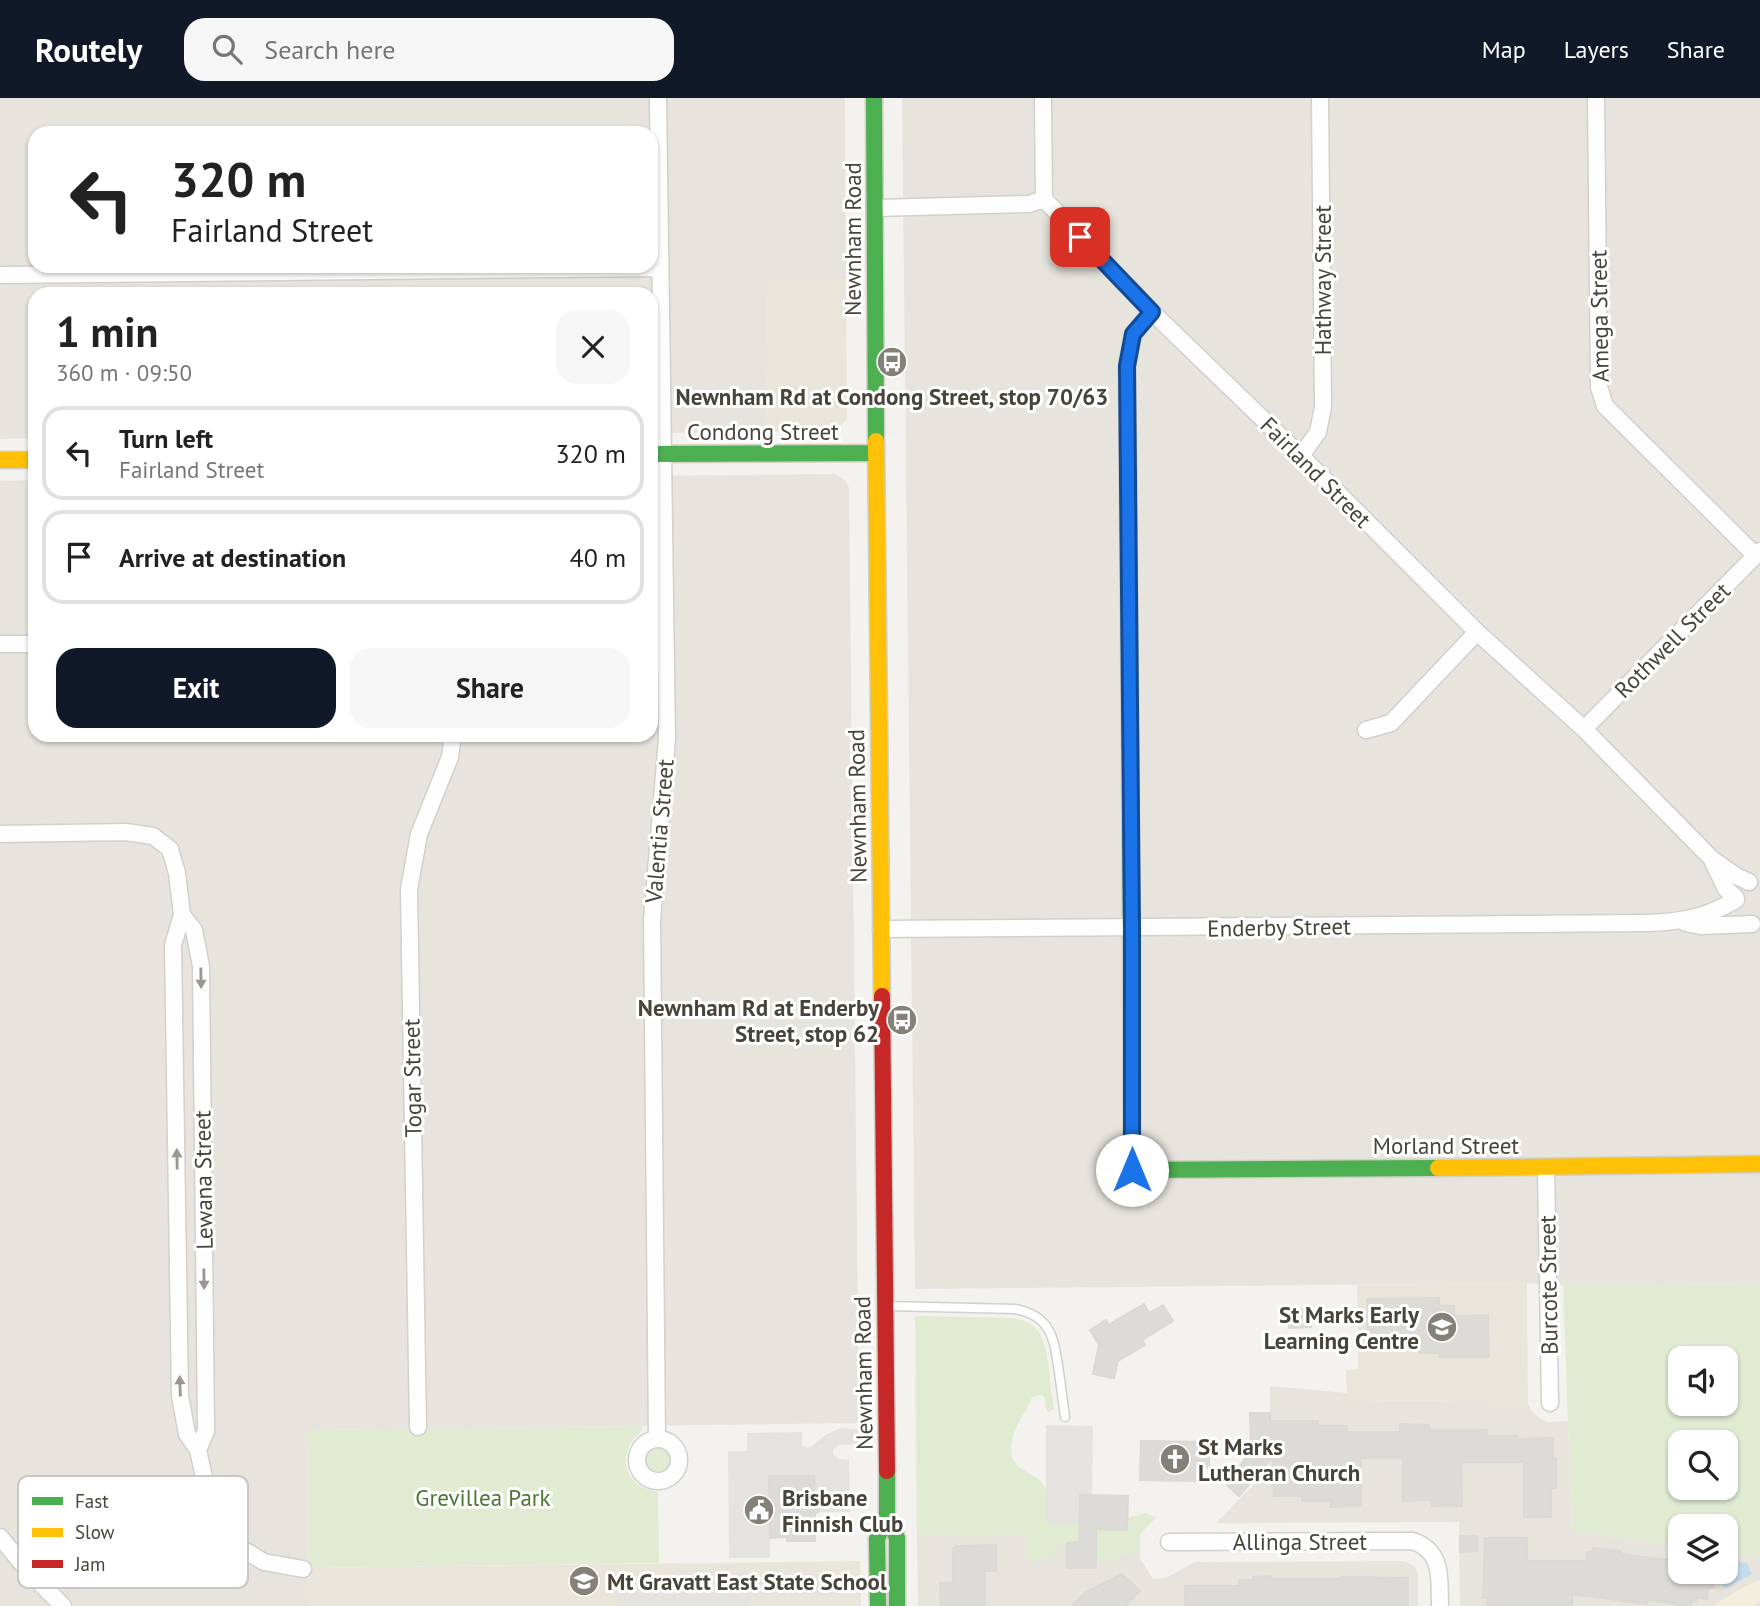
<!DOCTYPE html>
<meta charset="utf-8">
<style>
body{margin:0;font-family:"PT Sans",sans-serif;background:#f6f6f6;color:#222;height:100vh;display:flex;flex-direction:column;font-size:26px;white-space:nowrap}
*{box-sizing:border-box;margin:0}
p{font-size:23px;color:#767676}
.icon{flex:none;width:38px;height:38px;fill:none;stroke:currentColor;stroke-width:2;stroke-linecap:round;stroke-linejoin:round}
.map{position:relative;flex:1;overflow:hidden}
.sheet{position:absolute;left:28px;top:189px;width:630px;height:455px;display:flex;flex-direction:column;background:#fff;border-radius:21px;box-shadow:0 2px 5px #0004}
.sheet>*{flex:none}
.banner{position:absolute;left:28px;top:28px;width:630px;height:147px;border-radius:21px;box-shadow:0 2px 5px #0004;background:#fff;color:#222;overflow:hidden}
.tools{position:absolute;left:1668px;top:1248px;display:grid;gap:14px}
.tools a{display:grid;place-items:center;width:70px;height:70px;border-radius:14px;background:#fff;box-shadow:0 2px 5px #0004;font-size:35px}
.pin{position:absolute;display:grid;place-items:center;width:60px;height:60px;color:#fff;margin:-30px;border-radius:14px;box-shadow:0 4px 10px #0006}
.me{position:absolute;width:77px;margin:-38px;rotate:0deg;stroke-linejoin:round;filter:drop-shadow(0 0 5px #0008)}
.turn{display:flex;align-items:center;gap:24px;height:147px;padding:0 28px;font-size:32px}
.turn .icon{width:91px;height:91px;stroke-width:2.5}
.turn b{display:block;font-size:49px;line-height:60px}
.round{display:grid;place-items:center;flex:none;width:74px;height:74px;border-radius:21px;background:#f6f6f6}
.headline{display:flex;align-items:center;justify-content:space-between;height:119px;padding:0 28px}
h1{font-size:42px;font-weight:700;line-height:52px}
.action{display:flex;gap:14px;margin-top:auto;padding:14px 28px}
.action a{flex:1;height:80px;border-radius:21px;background:#111827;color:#fff;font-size:28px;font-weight:700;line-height:80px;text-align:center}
.action a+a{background:#f6f6f6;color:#222}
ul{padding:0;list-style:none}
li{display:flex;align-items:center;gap:21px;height:94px;margin:0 14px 10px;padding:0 14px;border:4px solid #e0e0e0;border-radius:21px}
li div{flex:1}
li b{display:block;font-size:26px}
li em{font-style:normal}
header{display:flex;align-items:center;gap:42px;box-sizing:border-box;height:98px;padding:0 35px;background:#111827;color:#fff}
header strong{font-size:33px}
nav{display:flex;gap:38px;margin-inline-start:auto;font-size:24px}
.search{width:490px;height:63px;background:#f6f6f6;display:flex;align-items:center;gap:18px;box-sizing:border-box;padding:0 24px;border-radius:21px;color:#767676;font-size:26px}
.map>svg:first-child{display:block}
.residential{fill:#e7e4dd;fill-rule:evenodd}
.education{fill:#e9e5db}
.green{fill:#e0ebd1;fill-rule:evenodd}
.sand{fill:#f4efdc}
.parking{fill:#e5e3e0}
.water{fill:#c3dced}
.building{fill:#dddbd7;stroke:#dbd9d5;stroke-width:2}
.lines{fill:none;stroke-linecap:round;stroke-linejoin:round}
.lane-casing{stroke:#d1d0cc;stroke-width:11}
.street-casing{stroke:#d1d0cc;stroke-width:19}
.fast-casing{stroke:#d2cfc6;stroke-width:19}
.slow-casing{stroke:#d2cfc6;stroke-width:19}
.jam-casing{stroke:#d2cfc6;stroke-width:19}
.lane{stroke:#fdfdfd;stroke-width:8}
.street{stroke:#fdfdfd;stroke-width:16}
.fast{stroke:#4caf50;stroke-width:16}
.slow{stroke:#ffc107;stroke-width:16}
.jam{stroke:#c62828;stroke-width:16}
.oneway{fill:#9a9792}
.route-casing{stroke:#114b97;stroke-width:18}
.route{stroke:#1a73e8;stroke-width:12}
.labels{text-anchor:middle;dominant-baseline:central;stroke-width:6;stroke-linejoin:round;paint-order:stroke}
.street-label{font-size:23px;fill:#49443a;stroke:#fff}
.poi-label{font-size:23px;font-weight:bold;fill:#49443a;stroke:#fff;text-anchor:start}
.park-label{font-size:23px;fill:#4a7731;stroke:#fff}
.key{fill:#fff;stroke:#c8c7c4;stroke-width:2}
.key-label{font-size:19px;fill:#49443a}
</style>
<header>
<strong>Routely</strong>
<div class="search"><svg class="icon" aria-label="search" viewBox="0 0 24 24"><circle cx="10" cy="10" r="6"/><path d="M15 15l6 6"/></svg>Search here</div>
<nav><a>Map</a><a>Layers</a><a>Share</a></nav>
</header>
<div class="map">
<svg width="1760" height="1508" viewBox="0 0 1760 1508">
<rect width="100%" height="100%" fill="#f3f2ef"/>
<path class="residential" d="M 0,0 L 845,0 L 846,181 L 768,183 L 766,334 L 651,335 L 651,196 L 35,196 L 35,340 L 0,341 ZM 35,35 L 651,35 L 651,168 L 35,168 Z
M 902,0 L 1760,0 L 1760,1185 L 1563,1187 L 1527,1185 L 915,1191 Z
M 836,376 L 846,383 L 849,390 L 859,1325 L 307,1332 L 308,1508 L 0,1508 L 0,383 L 35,382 L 35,637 L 651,637 L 651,378 Z
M 1270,1288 L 1347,1295 L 1347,1303 L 1489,1302 L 1489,1312 L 1523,1311 L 1523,1306 L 1528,1306 L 1532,1313 L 1542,1322 L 1548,1324 L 1568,1323 L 1572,1433 L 1680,1448 L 1680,1474 L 1726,1474 L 1726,1454 L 1760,1459 L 1760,1508 L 1460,1508 L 1459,1424 L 1216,1425 L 1270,1370 Z
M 1140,1436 L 1140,1460 L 1153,1481 L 1166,1480 L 1195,1464 L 1404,1463 L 1413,1467 L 1417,1472 L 1418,1477 L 1418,1508 L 918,1508 L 917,1438 Z"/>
<path class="education" d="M 846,181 L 847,321 L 837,332 L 766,334 L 768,182 Z
M 1527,1185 L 1528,1306 L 1523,1306 L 1523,1312 L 1489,1312 L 1489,1302 L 1347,1303 L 1346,1272 L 1358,1271 L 1357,1187 Z
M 860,1463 L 861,1508 L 308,1508 L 308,1470 Z"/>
<path class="green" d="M 1760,1185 L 1760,1459 L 1726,1454 L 1726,1428 L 1680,1428 L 1680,1448 L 1572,1433 L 1563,1187 ZM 1680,1260 L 1726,1260 L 1726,1306 L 1680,1306 ZM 1726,1344 L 1726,1390 L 1680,1390 L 1680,1344 Z
M 915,1218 L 1014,1220 C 1044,1226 1045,1246 1049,1271 C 1050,1284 1052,1298 1054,1311 L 1048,1314 C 1042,1305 1051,1292 1032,1299 C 1027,1315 1015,1325 1012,1343 C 1005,1378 1040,1370 1046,1392 C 1048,1402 1046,1415 1046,1425 L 1079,1425 L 1080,1431 L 1126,1432 L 1127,1420 L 1146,1415 L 1156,1420 L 1140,1436 L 1140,1454 L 1096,1465 L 1096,1444 L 1058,1446 L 1058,1454 L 1035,1464 L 1027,1463 L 1026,1437 L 917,1438 Z
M 642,1328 L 641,1334 C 614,1355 624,1390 658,1394 L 659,1465 L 308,1470 L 307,1332 Z
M645 1362a13 13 0 1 1 26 0a13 13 0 1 1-26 0Z"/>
<path class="sand" d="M 1760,1482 L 1760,1504 L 1754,1508 L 1713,1508 L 1740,1491 Z"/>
<path class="parking" d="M 1046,1327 L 1093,1328 L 1092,1398 L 1080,1397 L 1079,1425 L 1046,1425 Z
M 841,1330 L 859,1331 L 859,1346 L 838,1347 L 833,1352 L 833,1356 L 838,1361 L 849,1362 L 850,1414 L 819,1414 L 819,1401 L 815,1400 L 814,1378 L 769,1378 L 770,1460 L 729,1460 L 728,1353 L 747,1353 L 747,1335 L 802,1334 L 802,1347 L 808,1350 L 811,1349 L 825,1337 Z
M 749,1475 L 860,1478 L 860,1498 L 750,1496 L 749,1508 L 617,1508 L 617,1489 L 625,1481 L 637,1477 Z"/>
<path class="water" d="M 1727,1463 L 1747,1465 L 1752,1476 L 1726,1490 L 1722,1487 L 1723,1474 L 1726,1474 L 1726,1464 Z"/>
<path class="building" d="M 1439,1200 L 1439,1208 L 1454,1208 L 1454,1218 L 1488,1217 L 1489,1259 L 1439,1259 L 1439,1255 L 1419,1255 L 1419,1248 L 1368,1249 L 1367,1201 Z
M 1144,1206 L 1149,1215 L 1163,1207 L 1173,1223 L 1142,1242 L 1145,1247 L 1118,1263 L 1114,1280 L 1093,1276 L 1099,1247 L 1090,1232 L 1106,1222 L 1108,1227 Z
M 1311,1211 L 1311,1229 L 1289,1230 L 1288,1212 Z
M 1250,1315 L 1270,1315 L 1270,1323 L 1318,1323 L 1318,1328 L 1347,1328 L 1347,1334 L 1400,1334 L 1400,1326 L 1429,1327 L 1430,1332 L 1487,1332 L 1487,1338 L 1517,1338 L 1517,1341 L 1553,1340 L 1553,1360 L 1556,1360 L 1556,1390 L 1551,1390 L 1551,1419 L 1524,1419 L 1524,1364 L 1461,1364 L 1462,1408 L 1432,1408 L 1432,1402 L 1403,1403 L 1403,1360 L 1361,1360 L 1361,1408 L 1330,1409 L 1331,1403 L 1302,1403 L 1302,1398 L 1274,1398 L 1273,1359 L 1239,1398 L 1227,1387 L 1251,1352 Z
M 1141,1343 L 1209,1344 L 1209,1371 L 1198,1362 L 1199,1383 L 1140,1382 Z
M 769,1378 L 814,1378 L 815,1400 L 819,1400 L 819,1414 L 815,1415 L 815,1443 L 787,1443 L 787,1439 L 770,1440 Z
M 1080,1397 L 1128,1398 L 1127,1432 L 1096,1431 L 1096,1470 L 1067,1470 L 1067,1445 L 1079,1444 Z
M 1460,1438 L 1477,1438 L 1477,1453 L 1460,1454 Z
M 1485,1440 L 1527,1440 L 1527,1463 L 1586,1463 L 1587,1454 L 1593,1454 L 1593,1450 L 1621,1453 L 1621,1456 L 1634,1458 L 1680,1463 L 1680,1474 L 1715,1474 L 1713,1490 L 1708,1490 L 1707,1501 L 1697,1499 L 1696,1503 L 1692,1503 L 1691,1508 L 1677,1508 L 1677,1506 L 1647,1502 L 1647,1506 L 1572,1496 L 1572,1508 L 1487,1508 L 1487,1500 L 1483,1500 Z
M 996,1447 L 996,1473 L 985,1473 L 985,1508 L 941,1508 L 940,1485 L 953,1485 L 953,1450 L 955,1450 L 955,1448 Z
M 1122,1476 L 1140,1493 L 1124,1508 L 1072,1508 L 1086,1494 Z
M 1271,1478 L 1271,1481 L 1341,1481 L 1341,1479 L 1408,1480 L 1408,1508 L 1185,1508 L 1185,1488 L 1239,1488 L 1239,1482 L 1253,1482 L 1253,1479 Z"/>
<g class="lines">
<g class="lane-casing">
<path id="lane" d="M 888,1208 L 1015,1211 C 1052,1218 1054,1241 1059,1274 C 1061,1289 1063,1304 1065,1319"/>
</g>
<g class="street-casing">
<path id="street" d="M 1043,0 L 1044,101
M 1596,0 L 1599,289 L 1605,308 L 1755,457
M 875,110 L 1029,106 L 1044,101 L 1152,214 L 1301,358 L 1477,534 L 1584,631 L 1712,761 L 1736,778 L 1749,784
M 0,177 L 660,170
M 1301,358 L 1318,334 L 1323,309 L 1320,0
M 0,546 L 35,546
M 1584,631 L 1760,453
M 1366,632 L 1391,625 L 1477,534
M 0,736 L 126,734 L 153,738 L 170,751 L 177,775 L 182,817 L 173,847 L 180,1298 L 187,1336 L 198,1352 L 211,1410 L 224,1434 L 244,1452 L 264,1464 L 303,1471
M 1713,764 L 1726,791 L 1736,800
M 182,817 L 194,832 L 201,868 L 206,1333 L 198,1352
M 1686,825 L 1701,828 L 1752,826
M 881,831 L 1646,825 C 1682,824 1704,820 1736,802
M 1546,1069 L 1550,1305
M 418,1329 L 409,791 L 419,736 L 450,659 L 453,637
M 657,1340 L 652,822 L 667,641 L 658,0
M637 1362a21 21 0 1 1 42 0a21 21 0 1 1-42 0Z
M 0,1439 L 29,1474 L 63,1508
M 1169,1444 L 1413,1443 C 1444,1454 1439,1481 1440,1508"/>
</g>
<g class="fast-casing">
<path id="fast" d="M 874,0 L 876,343
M 651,356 L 876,355
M 1130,646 L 1132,1072 L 1438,1070
M 887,1373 L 887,1416 L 897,1440 L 897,1508
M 878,1508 L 877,1441 L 887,1416"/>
</g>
<g class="slow-casing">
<path id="slow" d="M 876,343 L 882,898
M 0,362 L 35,362
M 1130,646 L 1127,268 L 1133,236 L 1152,214
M 1438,1070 L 1760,1066"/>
</g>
<g class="jam-casing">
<path id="jam" d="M 882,898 L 887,1373"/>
</g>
<use href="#lane" class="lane"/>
<use href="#street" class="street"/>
<use href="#fast" class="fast"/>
<use href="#slow" class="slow"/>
<use href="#jam" class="jam"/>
</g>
<defs><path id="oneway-solid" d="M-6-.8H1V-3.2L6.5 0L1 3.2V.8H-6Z" transform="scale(1.75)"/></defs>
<g class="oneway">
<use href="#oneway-solid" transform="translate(201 880) rotate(89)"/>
<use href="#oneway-solid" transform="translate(177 1061) rotate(-91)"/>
<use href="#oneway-solid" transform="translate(204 1181) rotate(89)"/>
<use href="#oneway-solid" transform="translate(180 1288) rotate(-92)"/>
</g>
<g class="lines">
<g class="route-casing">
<path id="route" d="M 1080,139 L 1152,214 L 1133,236 L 1127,268 L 1132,830 L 1132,1072"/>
</g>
<use href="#route" class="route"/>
</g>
<defs>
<g id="bus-disc" transform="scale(1.575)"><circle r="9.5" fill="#848179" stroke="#fff"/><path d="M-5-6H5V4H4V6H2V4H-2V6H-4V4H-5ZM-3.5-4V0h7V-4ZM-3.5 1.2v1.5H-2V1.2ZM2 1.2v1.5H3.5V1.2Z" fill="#fff"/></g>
<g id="school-disc" transform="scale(1.575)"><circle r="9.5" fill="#848179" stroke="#fff"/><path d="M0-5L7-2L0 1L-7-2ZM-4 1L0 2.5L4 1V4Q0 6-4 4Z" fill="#fff"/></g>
<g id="church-disc" transform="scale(1.575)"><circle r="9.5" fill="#848179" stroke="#fff"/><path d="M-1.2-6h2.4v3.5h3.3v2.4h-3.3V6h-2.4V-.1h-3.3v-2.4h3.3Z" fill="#fff"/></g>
<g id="civic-disc" transform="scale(1.575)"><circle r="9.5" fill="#848179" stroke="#fff"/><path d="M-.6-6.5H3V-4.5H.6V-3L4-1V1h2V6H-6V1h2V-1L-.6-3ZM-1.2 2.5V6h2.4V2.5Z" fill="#fff"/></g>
</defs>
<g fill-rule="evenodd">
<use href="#bus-disc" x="892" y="264"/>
<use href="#bus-disc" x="902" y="922"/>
<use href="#school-disc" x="1442" y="1229"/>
<use href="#church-disc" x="1175" y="1361"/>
<use href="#civic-disc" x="759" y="1412"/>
<use href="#school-disc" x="584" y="1483"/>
</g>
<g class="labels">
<g class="street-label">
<text transform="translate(852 141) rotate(-90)">Newnham Road</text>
<text transform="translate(1322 182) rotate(-90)">Hathway Street</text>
<text transform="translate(1599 218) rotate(-91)">Amega Street</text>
<text x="763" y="333">Condong Street</text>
<text transform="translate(1316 374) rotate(45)">Fairland Street</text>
<text transform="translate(1672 542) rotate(-45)">Rothwell Street</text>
<text transform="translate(857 708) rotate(-91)">Newnham Road</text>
<text transform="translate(659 733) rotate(-85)">Valentia Street</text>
<text transform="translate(1279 829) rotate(-1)">Enderby Street</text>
<text transform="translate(412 980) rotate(-91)">Togar Street</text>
<text x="1446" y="1047">Morland Street</text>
<text transform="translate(203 1082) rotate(-91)">Lewana Street</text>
<text transform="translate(1548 1187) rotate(-91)">Burcote Street</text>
<text transform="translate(863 1275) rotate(-91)">Newnham Road</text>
<text x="1300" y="1443">Allinga Street</text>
</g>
<g class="poi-label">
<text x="892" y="298" text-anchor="middle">Newnham Rd at Condong Street, stop 70/63</text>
<text x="879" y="909" text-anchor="end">Newnham Rd at Enderby<tspan x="879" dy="26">Street, stop 62</tspan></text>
<text x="1419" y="1216" text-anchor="end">St Marks Early<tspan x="1419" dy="26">Learning Centre</tspan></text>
<text x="1198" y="1348">St Marks<tspan x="1198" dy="26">Lutheran Church</tspan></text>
<text x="782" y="1399">Brisbane<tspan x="782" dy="26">Finnish Club</tspan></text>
<text x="607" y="1483">Mt Gravatt East State School</text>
</g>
<g class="park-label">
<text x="483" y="1399">Grevillea Park</text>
</g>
</g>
<rect x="18" y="1378" width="230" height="112" rx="10" class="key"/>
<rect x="32" y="1399" width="31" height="8" fill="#4caf50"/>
<rect x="32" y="1430" width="31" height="9" fill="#ffc107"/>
<rect x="32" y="1462" width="31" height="8" fill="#c62828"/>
<g class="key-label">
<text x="75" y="1410">Fast</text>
<text x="75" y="1441">Slow</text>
<text x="75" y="1473">Jam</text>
</g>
</svg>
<div class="tools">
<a><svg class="icon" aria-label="sound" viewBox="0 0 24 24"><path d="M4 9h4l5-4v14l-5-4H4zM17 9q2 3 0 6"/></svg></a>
<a><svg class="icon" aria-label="search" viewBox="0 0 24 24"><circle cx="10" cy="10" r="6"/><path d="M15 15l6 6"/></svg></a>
<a><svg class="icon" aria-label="layers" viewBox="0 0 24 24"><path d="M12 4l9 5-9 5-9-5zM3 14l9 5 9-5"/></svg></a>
</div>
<div class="pin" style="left:1080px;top:139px;background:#d93025"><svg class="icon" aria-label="arrive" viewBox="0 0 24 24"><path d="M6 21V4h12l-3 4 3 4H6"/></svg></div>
<svg class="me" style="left:1132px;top:1072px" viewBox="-20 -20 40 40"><circle r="19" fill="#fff"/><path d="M0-13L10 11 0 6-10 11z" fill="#1a73e8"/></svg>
<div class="banner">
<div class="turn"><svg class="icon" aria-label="left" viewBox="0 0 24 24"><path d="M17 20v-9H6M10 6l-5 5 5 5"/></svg><div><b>320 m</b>Fairland Street</div></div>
</div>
<section class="sheet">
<div class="headline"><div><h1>1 min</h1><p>360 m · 09:50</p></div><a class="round"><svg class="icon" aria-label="close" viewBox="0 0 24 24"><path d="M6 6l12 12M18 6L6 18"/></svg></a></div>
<ul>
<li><svg class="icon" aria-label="left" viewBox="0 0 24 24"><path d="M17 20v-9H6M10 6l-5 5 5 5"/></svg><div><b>Turn left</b><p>Fairland Street</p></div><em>320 m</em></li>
<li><svg class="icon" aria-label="arrive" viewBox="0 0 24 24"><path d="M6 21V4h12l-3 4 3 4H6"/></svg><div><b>Arrive at destination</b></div><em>40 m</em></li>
</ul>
<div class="action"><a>Exit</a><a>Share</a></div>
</section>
</div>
